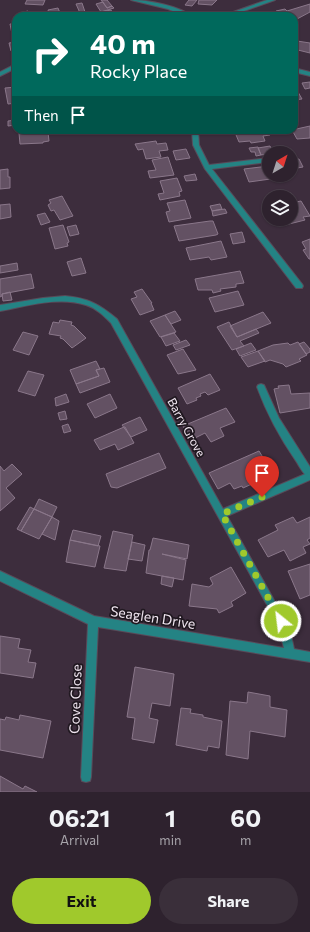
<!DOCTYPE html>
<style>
body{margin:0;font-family:Commissioner,sans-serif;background:#3a2f3a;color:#f1f3f6;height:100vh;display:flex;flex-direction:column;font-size:15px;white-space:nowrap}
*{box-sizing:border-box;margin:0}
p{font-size:13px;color:#a7a4aa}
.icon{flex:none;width:22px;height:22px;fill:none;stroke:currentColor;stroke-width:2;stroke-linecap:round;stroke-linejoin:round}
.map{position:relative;height:792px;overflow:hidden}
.drawer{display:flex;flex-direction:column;background:#2e222e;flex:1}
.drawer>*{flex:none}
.guide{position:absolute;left:12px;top:12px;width:286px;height:122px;border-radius:12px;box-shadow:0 1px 3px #0004,0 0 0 1px #493f4a;background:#00695c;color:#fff;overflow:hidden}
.needle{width:26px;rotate:39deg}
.tools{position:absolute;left:262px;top:146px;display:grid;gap:8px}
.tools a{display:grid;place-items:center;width:36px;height:36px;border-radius:50%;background:#2e222e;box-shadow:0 1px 3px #0004,0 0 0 1px #493f4a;font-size:20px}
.pin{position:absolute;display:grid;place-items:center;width:34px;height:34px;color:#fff;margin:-41px -17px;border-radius:50% 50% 50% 0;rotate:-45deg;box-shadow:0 0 4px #0007}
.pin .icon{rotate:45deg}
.me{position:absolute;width:44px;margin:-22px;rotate:331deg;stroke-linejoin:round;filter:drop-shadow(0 0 3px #0008)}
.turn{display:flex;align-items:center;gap:14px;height:84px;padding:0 12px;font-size:18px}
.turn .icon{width:52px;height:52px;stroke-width:2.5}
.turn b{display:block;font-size:28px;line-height:34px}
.then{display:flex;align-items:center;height:38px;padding:0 12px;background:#0003;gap:8px;font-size:15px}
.eta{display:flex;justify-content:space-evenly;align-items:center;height:68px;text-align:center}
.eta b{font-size:24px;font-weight:700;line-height:28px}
.cta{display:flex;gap:8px;margin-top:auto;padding:8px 12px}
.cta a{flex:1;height:46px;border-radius:24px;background:#a0c92c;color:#111;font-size:16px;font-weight:700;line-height:46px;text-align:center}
.cta a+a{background:#3a2f3a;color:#f1f3f6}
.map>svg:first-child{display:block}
.building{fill:#635163;stroke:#8a778a}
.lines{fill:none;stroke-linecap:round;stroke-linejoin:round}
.lane-casing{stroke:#594a59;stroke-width:2}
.street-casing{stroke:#594a59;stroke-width:2}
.lane{fill:#248384;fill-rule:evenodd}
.street{fill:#248384;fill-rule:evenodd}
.route{stroke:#a0c92c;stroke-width:7;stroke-dasharray:0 12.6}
.labels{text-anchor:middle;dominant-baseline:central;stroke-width:3.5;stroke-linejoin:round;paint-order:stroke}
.street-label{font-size:12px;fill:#efe4ef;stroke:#201820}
.near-street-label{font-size:14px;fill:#efe4ef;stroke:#201820}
</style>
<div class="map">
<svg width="310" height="792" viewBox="0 0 310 792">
<rect width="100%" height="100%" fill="#3d2d3d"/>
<path class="building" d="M 27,0 L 45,0 L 43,5 L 25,4 Z
M 101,0 L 107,0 L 112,6 L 107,8 Z
M 189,0 L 197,0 L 192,6 L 185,5 Z
M 199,0 L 217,0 L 212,5 L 198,4 Z
M 103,2 L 107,8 L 112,6 L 114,8 L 101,12 L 96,4 Z
M 82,3 L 85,12 L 80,13 L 76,4 Z
M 310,4 L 310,12 L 297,19 L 294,16 L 281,16 L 276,11 L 285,9 L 287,11 Z
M 58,8 L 60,13 L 49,14 L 48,10 Z
M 111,10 L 114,16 L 95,16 L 101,15 L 100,12 Z
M 28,11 L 29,16 L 19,16 L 19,13 Z
M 161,12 L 171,16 L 147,16 Z
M 14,21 L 16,21 L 16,34 L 12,34 L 10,24 L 15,24 Z
M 297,41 L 310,43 L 310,53 L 294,49 Z
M 16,42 L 16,50 L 11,51 L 9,43 Z
M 310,82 L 310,88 L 305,89 L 302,83 Z
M 294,85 L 302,99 L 294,100 Z
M 16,87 L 16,103 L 8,104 L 5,88 Z
M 16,120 L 16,125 L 8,126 L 8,121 Z
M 310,126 L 310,138 L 297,139 L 292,130 Z
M 234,130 L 267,130 L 270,135 L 263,136 L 265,141 L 251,143 L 250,141 L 239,142 Z
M 42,131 L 42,132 L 48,132 L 49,141 L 43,142 L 43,143 L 20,144 L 19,133 Z
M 156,141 L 157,144 L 166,143 L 168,150 L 159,151 L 161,157 L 146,159 L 143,149 L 138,150 L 135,144 Z
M 270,146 L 273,153 L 261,155 L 258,148 Z
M 258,147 L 261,155 L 256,156 L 255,152 L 251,152 L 249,148 Z
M 186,149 L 190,158 L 176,160 L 173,151 Z
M 168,157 L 174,175 L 150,178 L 148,171 L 156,170 L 152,160 Z
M 299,159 L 303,167 L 291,169 L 291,160 Z
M 269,166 L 269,175 L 291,175 L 291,173 L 292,176 L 249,182 L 244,169 Z
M 8,169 L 8,177 L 10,177 L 10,188 L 0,189 L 0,170 Z
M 195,174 L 197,180 L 186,181 L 184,176 Z
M 177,178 L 182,191 L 179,192 L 180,196 L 160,200 L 158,194 L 164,193 L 160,181 Z
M 291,193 L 296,202 L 291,203 L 291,197 L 274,196 Z
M 62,196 L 73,216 L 60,220 L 54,210 L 51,211 L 48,205 L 51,203 L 49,200 Z
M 185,200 L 191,218 L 169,222 L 166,212 L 170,211 L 167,203 Z
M 301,201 L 310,216 L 303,217 L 305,220 L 285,225 L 281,219 L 291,219 L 291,203 Z
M 10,204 L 11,217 L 0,219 L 0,205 Z
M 220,204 L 222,209 L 212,211 L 210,206 Z
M 225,209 L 227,213 L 213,216 L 212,211 Z
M 45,213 L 50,222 L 41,225 L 37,215 Z
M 210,221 L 213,221 L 218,234 L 216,235 L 179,241 L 174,226 Z
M 63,225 L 69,242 L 67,243 L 68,246 L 55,249 L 49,228 Z
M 76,225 L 79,234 L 70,236 L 67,227 Z
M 242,232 L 245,242 L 233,244 L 230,234 Z
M 310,239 L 310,259 L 309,259 L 303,250 L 306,249 L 302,242 Z
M 221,241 L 227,257 L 211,260 L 209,257 L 190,260 L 186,248 Z
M 81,258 L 86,273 L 72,276 L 67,262 Z
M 17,263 L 18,270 L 0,273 L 0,266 Z
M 240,271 L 244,283 L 236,284 L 236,287 L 220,289 L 221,291 L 213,293 L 212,290 L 198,290 L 195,279 Z
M 31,274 L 34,288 L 2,294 L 2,296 L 0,297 L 0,279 Z
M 142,289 L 152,303 L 151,303 L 154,310 L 140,315 L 131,299 L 137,297 L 134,292 Z
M 238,291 L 244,305 L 215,312 L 209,298 Z
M 10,292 L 12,300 L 3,301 L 2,294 Z
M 175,311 L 181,320 L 171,324 L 165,315 Z
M 263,312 L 271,323 L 237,337 L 230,326 Z
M 165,315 L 176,332 L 160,337 L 150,321 Z
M 60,320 L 72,322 L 71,325 L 74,326 L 86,338 L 72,348 L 63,339 L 60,338 L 61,336 L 49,334 L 53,322 L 59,323 Z
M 229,322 L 237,337 L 256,329 L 259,333 L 240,341 L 244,346 L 232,350 L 217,327 Z
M 23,332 L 38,336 L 29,355 L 13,350 Z
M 174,333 L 180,341 L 166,346 L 161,337 Z
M 186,340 L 190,345 L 176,350 L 173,345 Z
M 298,342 L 307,355 L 299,359 L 301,361 L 286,367 L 283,364 L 270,360 L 265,362 L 258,351 L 273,345 L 288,343 L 290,345 Z
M 304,342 L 310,349 L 310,352 L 306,354 L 299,344 Z
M 251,343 L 256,350 L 240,356 L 236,349 Z
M 183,349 L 196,370 L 178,374 L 167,355 Z
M 258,351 L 265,361 L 248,367 L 241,357 Z
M 96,361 L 100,369 L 96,370 L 99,376 L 76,384 L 70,370 Z
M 104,368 L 110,382 L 80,393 L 76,384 L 99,376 L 96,370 Z
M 28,371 L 44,375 L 35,396 L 18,391 Z
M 210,374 L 220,390 L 208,395 L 205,392 L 200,394 L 201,396 L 196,398 L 197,400 L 187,404 L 178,388 Z
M 289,385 L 291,394 L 310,393 L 310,408 L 280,413 L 274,389 L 279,388 L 278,386 Z
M 66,394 L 69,402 L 56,406 L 55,398 Z
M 110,394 L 117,408 L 95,418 L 87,404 Z
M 226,408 L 235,422 L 220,428 L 224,436 L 211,442 L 205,433 L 191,440 L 183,426 Z
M 65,411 L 67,419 L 60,420 L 58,413 Z
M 140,417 L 147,430 L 131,437 L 122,425 Z
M 68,424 L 71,431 L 64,433 L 62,426 Z
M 124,427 L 125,427 L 134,443 L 118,450 L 115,444 L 100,450 L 94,440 Z
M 259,451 L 272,472 L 262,477 L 263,479 L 243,488 L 242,486 L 234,489 L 230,483 L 218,489 L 209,473 Z
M 159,453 L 166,468 L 117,488 L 111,487 L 106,474 Z
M 12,464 L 22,474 L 6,488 L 15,498 L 0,511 L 0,466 L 4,471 Z
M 39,499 L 57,507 L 52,517 L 34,509 Z
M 30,507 L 34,509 L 21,531 L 17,529 Z
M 34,509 L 52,517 L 39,539 L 21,531 Z
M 52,517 L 59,521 L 55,540 L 42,534 Z
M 293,517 L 297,523 L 310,517 L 310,538 L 307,540 L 310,544 L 303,547 L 306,553 L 290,561 L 284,550 L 268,557 L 258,540 L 278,530 L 275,525 Z
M 73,530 L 101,536 L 98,546 L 70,540 Z
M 113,531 L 133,535 L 126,571 L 104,568 Z
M 153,538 L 189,545 L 187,559 L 162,554 L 186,560 L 183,580 L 146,573 L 149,550 L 150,550 Z
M 70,540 L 100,546 L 95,567 L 66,562 Z
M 132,542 L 145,545 L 142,561 L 128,559 Z
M 310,564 L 310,595 L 300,599 L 288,571 Z
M 231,567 L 246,593 L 231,602 L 233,606 L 219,613 L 217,609 L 189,606 L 192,584 L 209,587 L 213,584 L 210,578 Z
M 162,576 L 174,578 L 172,587 L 161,584 Z
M 0,636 L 20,639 L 18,648 L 31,650 L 28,662 L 36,663 L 33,678 L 0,673 Z
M 135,667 L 174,674 L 170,706 L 152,703 L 149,718 L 158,720 L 154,743 L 132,739 L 135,718 L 127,717 Z
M 248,692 L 270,696 L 270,707 L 287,710 L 285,737 L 250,731 L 248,759 L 226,755 L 230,701 L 247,703 Z
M 181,708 L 191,709 L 190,713 L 203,715 L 203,717 L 222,721 L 219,748 L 208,746 L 207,751 L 176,745 Z
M 20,715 L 51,721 L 43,758 L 0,750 L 0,719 L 5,720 L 6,717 L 19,720 Z
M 0,776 L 23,789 L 25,786 L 37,792 L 0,792 Z"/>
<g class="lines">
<g class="lane-casing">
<path id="lane" d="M 261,384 L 264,385 L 279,418 L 310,467 L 310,478 C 304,476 300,467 296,461 C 280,438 267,414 257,387 L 258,385 Z"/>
</g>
<g class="street-casing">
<path id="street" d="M 131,0 C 149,0 178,6 192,16 L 185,16 L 168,9 Z
M 267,0 L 275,0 L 230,16 L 222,16 Z
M 16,64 L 16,68 L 0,76 L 0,72 Z
M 294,68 L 310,72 L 310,76 L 294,72 Z
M 192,130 L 198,130 L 199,145 L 209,165 L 269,158 L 269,162 L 212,169 L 302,284 L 303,286 L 302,288 L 296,288 L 205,169 L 193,145 Z
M 65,296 C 88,298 99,304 117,319 L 223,509 L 310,472 L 310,480 L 227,516 L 284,618 L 291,635 L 294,649 L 310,652 L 310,662 L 98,627 L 91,777 L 90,781 L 86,782 L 82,781 L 81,777 L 88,624 L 0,581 L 0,571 L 94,616 L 284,648 L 277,623 L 111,323 C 104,316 96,308 86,305 C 59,296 27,306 0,311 L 0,305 L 43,298 Z"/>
</g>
<use href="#lane" class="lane"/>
<use href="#street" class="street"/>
</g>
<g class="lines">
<path class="route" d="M 262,497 L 222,514 L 281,621"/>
</g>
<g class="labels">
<g class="street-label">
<text transform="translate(187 427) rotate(61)">Barry Grove</text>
</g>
<g class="near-street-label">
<text transform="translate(153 617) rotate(9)">Seaglen Drive</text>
<text transform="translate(75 699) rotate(-88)">Cove Close</text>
</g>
</g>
</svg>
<div class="tools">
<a><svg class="needle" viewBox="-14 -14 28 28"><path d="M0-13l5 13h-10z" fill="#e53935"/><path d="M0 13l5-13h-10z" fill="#a7a4aa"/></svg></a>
<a><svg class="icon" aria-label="layers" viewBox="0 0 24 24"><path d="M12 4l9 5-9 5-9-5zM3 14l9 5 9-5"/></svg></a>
</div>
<div class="pin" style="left:262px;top:497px;background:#d93025"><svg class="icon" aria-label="arrive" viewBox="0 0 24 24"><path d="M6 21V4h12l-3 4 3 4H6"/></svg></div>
<svg class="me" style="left:281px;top:621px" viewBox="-20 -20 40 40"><circle r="17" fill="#a0c92c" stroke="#fff" stroke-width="3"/><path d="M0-11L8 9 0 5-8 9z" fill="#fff"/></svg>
<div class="guide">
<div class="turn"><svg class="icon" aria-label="right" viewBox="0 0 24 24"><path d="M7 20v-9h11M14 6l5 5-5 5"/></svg><div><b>40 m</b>Rocky Place</div></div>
<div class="then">Then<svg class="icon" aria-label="arrive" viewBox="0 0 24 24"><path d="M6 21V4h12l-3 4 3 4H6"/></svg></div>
</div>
</div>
<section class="drawer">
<div class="eta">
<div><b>06:21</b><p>Arrival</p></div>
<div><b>1</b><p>min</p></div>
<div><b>60</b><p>m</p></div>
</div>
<div class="cta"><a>Exit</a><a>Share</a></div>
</section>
